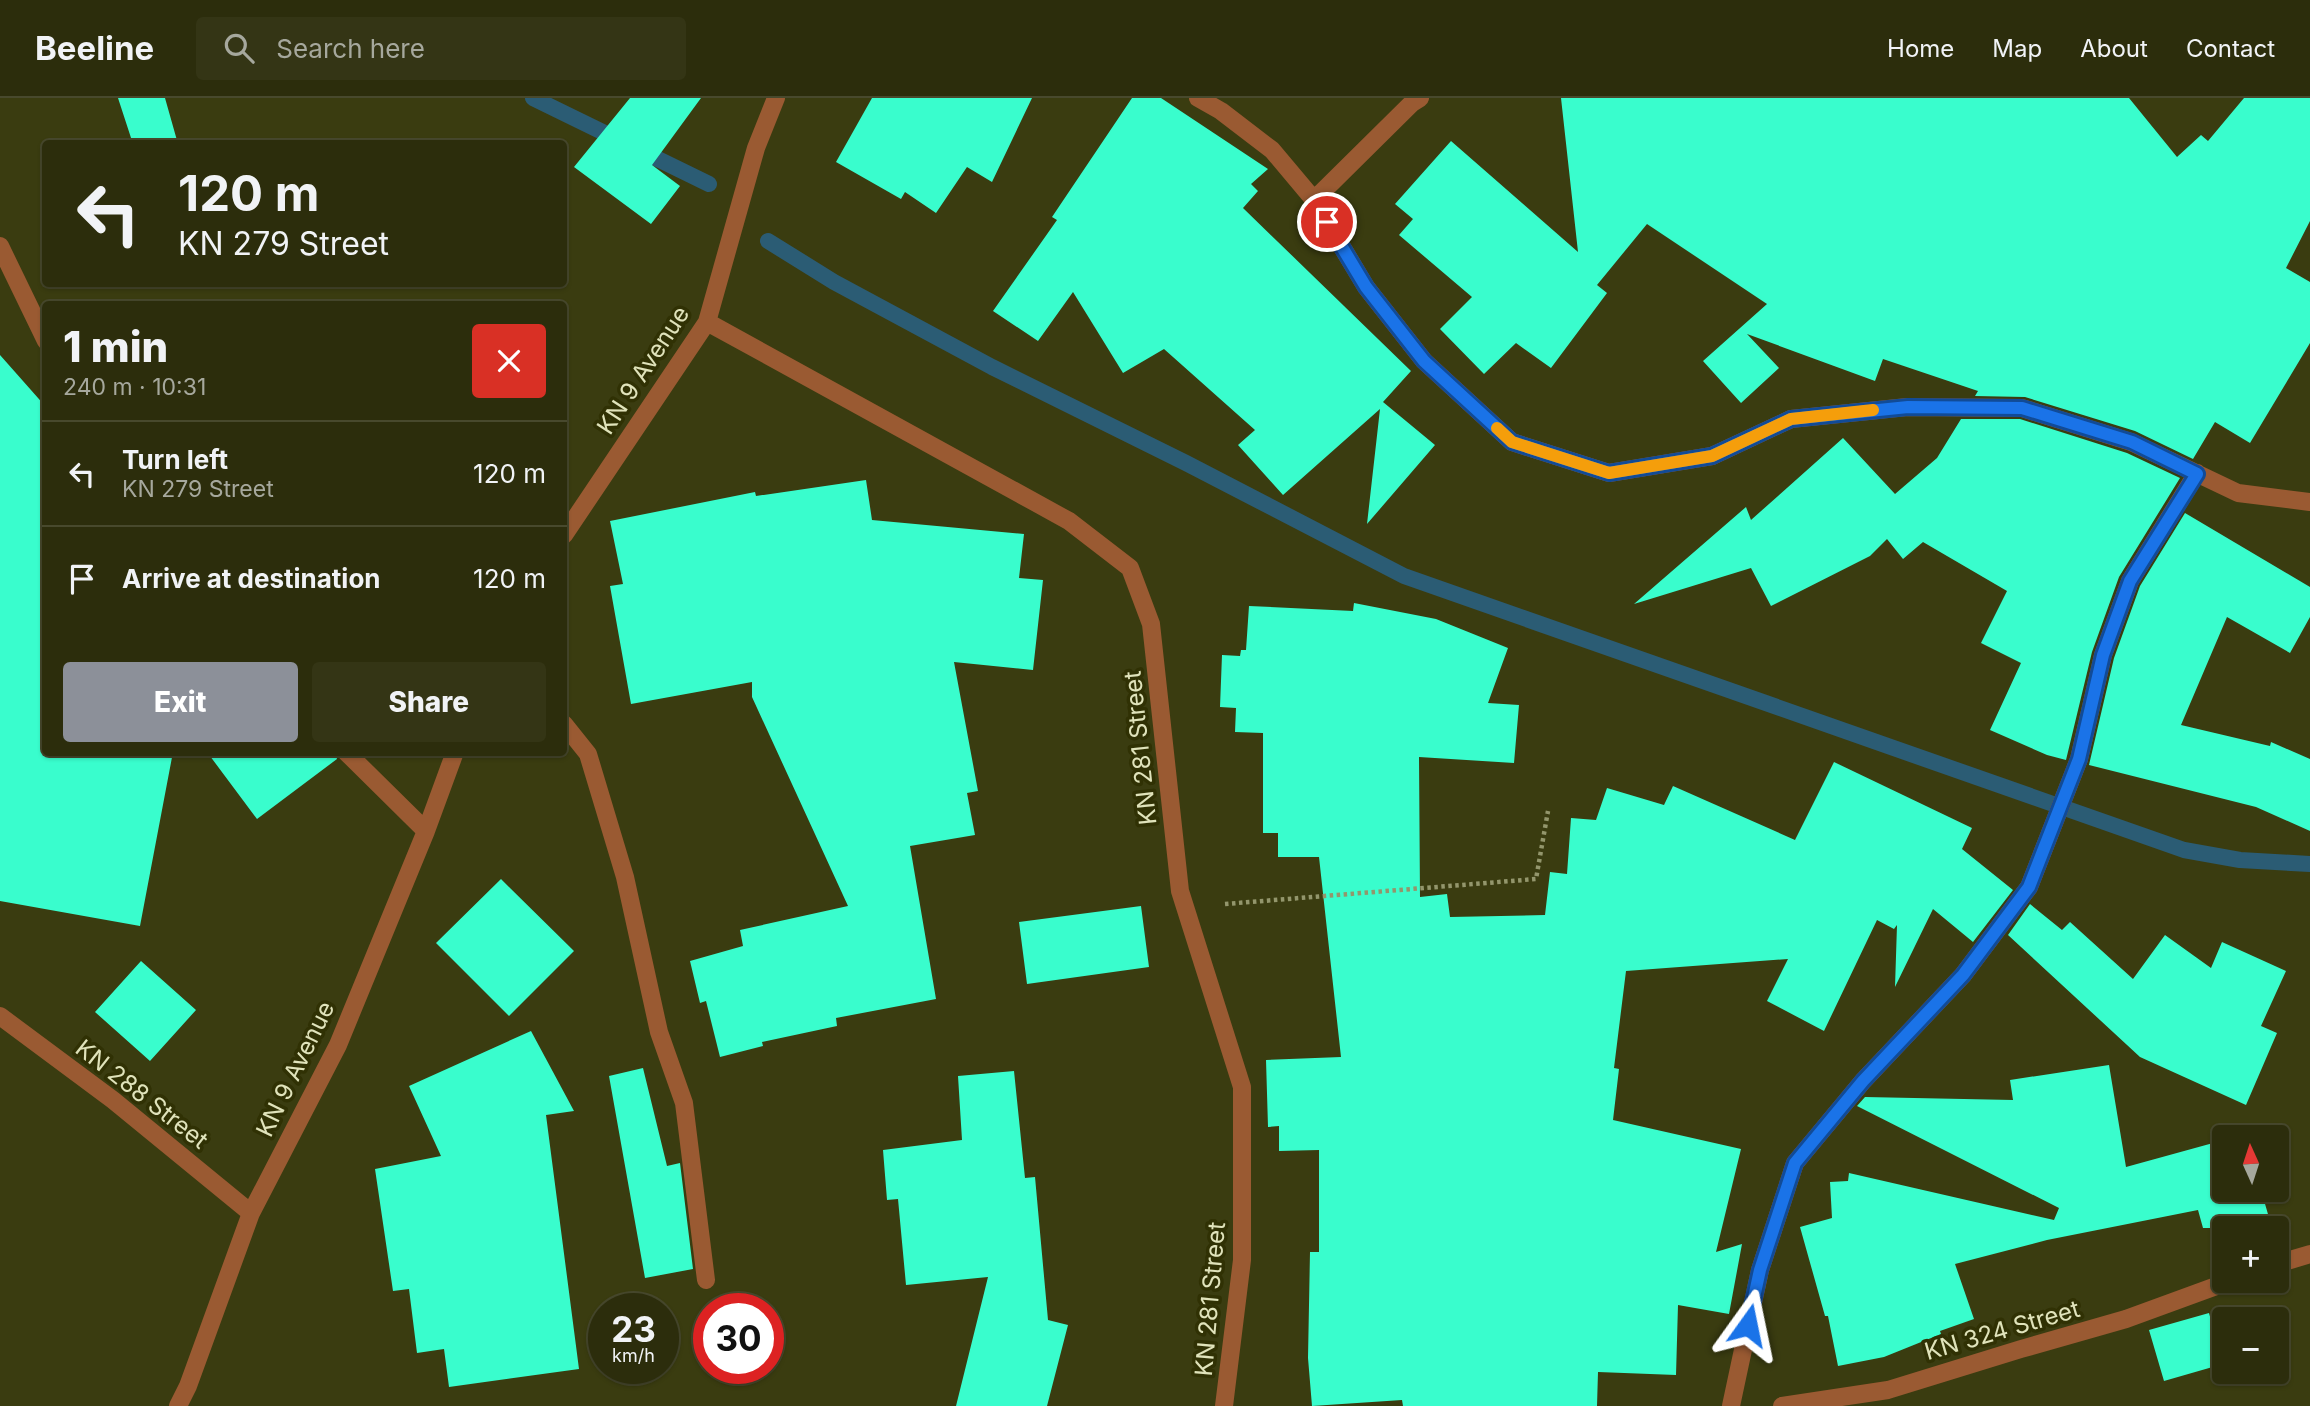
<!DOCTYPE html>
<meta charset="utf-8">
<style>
body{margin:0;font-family:Inter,sans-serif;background:#343515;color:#f1f3f6;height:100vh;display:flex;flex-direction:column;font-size:26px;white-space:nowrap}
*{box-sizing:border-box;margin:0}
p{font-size:23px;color:#a6a89d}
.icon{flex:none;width:38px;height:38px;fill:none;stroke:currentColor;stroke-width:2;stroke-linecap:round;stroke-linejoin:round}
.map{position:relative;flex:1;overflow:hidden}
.panel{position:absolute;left:42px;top:203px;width:525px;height:455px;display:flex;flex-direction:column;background:#2c2d0c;border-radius:7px;box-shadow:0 2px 5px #0004,0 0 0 2px #48492d}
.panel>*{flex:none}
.hud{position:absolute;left:42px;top:42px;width:525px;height:147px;border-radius:7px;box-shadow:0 2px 5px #0004,0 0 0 2px #48492d;background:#2c2d0c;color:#f1f3f6;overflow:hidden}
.needle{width:46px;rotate:357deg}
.controls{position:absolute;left:2212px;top:1027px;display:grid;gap:14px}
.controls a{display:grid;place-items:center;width:77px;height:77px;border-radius:7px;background:#2c2d0c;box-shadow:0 2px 5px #0004,0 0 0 2px #48492d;font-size:35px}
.speed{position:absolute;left:588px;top:1195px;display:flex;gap:14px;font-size:35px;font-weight:700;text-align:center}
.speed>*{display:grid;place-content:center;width:91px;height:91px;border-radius:50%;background:#2c2d0c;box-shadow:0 2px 5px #0004,0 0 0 2px #48492d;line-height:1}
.speed small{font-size:18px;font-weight:400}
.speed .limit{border:10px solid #d22;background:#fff;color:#111}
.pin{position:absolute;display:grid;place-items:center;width:60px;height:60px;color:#fff;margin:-30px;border:4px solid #fff;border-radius:50%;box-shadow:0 2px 7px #0007}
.me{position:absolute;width:77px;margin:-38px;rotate:12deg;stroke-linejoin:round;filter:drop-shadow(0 0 5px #0008)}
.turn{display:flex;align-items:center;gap:24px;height:147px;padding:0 21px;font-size:32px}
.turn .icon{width:91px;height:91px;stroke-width:2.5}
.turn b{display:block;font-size:49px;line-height:60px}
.round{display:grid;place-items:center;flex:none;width:74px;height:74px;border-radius:7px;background:#343515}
.head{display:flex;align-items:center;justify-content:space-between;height:119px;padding:0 21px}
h1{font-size:42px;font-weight:800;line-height:52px}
.primary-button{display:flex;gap:14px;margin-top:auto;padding:14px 21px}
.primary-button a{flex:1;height:80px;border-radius:7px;background:#8c9099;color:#fff;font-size:28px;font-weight:800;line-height:80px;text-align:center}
.primary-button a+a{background:#343515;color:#f1f3f6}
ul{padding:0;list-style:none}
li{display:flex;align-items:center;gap:21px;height:105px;padding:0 21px;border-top:2px solid #48492d}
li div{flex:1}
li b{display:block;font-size:26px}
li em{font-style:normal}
header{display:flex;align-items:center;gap:42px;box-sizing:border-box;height:98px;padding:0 35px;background:#2c2d0c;border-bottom:2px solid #48492d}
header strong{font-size:33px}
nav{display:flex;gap:38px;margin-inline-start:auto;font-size:24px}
.search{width:490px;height:63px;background:#343515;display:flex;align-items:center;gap:18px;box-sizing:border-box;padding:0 24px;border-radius:7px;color:#a6a89d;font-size:26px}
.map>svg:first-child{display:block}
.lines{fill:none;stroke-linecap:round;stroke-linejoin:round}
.stream{stroke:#2b5c74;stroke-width:16}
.building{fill:#39fdcd}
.path{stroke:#93966c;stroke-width:4.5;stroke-dasharray:3.5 3.5;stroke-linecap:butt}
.street{stroke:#9a5a32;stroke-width:18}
.route-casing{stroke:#114b97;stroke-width:18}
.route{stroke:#1a73e8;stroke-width:12}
.slow{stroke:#f59e0b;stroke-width:12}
.labels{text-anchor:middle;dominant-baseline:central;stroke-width:7;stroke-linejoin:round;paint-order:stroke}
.street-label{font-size:24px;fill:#e0e3bb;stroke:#303104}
</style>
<header>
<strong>Beeline</strong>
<div class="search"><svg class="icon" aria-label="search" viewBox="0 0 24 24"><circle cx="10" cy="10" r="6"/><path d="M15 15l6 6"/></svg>Search here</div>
<nav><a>Home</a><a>Map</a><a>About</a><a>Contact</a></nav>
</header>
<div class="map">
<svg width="2310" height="1308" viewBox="0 0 2310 1308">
<rect width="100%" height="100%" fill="#3a3c10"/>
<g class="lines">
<path class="stream" d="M 533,0 L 709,86
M 768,143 L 834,184 L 992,269 L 1186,365 L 1404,478 L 2184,752 L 2240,762 L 2310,766"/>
</g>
<path class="building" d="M 118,0 L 165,0 L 178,46 L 133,46 Z
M 630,0 L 701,0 L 652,67 L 680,88 L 651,126 L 574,69 Z
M 872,0 L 1032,0 L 992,84 L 967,69 L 936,115 L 905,94 L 901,101 L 836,64 Z
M 1132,0 L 1161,0 L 1268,71 L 1251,86 L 1258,93 L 1243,110 L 1411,273 L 1383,304 L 1435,347 L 1367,426 L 1380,311 L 1283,397 L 1238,347 L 1255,332 L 1164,251 L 1123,275 L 1073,194 L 1038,243 L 993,213 L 1057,122 L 1052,119 Z
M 1561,0 L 2129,0 L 2177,59 L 2201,37 L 2208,43 L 2244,0 L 2310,0 L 2310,123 L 2286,170 L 2310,184 L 2310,245 L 2250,345 L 2215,324 L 2193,361 L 2135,333 L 2025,299 L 1975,298 L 1978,293 L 1883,261 L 1875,283 L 1747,236 L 1779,270 L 1741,305 L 1703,263 L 1767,206 L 1647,126 L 1597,187 L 1607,195 L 1551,270 L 1516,245 L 1484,276 L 1440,231 L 1472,199 L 1399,137 L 1413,121 L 1395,106 L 1451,43 L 1578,154 Z
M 0,257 L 46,309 L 46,654 L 173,654 L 140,828 L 0,803 Z
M 1961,321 L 2020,321 L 2127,355 L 2180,380 L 2119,479 L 2092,554 L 2066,662 L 2047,657 L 1990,632 L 2021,565 L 1981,545 L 2007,493 L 1923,444 L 1903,461 L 1887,441 L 1870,458 L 1771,508 L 1751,470 L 1634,506 L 1746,409 L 1751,422 L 1843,340 L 1895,396 L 1937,360 Z
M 866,382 L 872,422 L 1024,436 L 1019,480 L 1043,482 L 1033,572 L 954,564 L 978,693 L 967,695 L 975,737 L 910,748 L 936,901 L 836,920 L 837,928 L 762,944 L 763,948 L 720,959 L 706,903 L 700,905 L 690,863 L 743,848 L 740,832 L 848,808 L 752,599 L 752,584 L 631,606 L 610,488 L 623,486 L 610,423 L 755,394 L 756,398 Z
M 2185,415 L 2310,489 L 2310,519 L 2290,555 L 2227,519 L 2181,627 L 2270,648 L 2271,644 L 2310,661 L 2310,733 L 2256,709 L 2089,667 L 2114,560 L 2140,488 Z
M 1354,505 L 1436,521 L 1508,550 L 1488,605 L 1519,607 L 1514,665 L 1419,659 L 1420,799 L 1447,796 L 1450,819 L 1545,817 L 1550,774 L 1567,776 L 1571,720 L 1596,722 L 1607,690 L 1664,707 L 1673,688 L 1795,742 L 1834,664 L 1972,730 L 1962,751 L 2013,792 L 1973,844 L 1933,811 L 1895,889 L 1897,827 L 1894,831 L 1877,822 L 1824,933 L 1767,903 L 1788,861 L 1626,873 L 1614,970 L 1619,971 L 1613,1022 L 1741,1051 L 1716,1154 L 1742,1146 L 1729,1216 L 1678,1207 L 1676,1277 L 1598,1274 L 1597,1308 L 1403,1308 L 1402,1302 L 1312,1308 L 1308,1260 L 1310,1154 L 1319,1154 L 1319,1052 L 1279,1053 L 1279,1028 L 1268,1029 L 1266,962 L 1341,959 L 1319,759 L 1278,759 L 1278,735 L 1263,735 L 1263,635 L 1235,634 L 1236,610 L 1220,609 L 1222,557 L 1240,558 L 1241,552 L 1246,552 L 1249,508 L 1353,513 Z
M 207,654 L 335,654 L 337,661 L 257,721 Z
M 501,781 L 574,853 L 509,918 L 436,845 Z
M 2030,806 L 2062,832 L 2070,824 L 2133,881 L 2165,837 L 2211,870 L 2222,844 L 2286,873 L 2261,928 L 2277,935 L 2246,1007 L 2140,959 L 2008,837 Z
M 1141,808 L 1149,869 L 1027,886 L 1019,824 Z
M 141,863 L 196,912 L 150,963 L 95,914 Z
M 531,933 L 574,1013 L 546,1017 L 579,1271 L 449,1289 L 444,1251 L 417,1255 L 409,1191 L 393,1193 L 375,1071 L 441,1058 L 409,988 Z
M 2109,967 L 2126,1069 L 2224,1042 L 2224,1092 L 2261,1092 L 2272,1130 L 2203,1130 L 2198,1112 L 2047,1142 L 1955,1166 L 1974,1221 L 1940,1233 L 1941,1236 L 1884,1259 L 1838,1268 L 1828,1218 L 1825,1218 L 1800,1129 L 1832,1120 L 1830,1084 L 1848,1083 L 1849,1075 L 2054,1122 L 2059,1110 L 1857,1008 L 1865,999 L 2013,1002 L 2010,982 Z
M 643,970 L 667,1068 L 680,1065 L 693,1171 L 645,1180 L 609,978 Z
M 1014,973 L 1025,1080 L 1035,1079 L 1048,1222 L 1068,1227 L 1047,1308 L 956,1308 L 988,1179 L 906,1187 L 898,1101 L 887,1102 L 883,1052 L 962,1042 L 958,978 Z
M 2209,1215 L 2223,1266 L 2164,1283 L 2149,1232 Z"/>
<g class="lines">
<path class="path" d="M 1225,806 L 1536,781 L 1548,713"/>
<path class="street" d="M 1198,0 L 1221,13 L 1272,52 L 1314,102 L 1366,189 L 1424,263 L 1512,344 L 1609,375 L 1712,358 L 1791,321 L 1907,309 L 2022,310 L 2131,344 L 2238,395 L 2310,404
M 1314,102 L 1412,5 L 1420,0
M 0,148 L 46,243
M 707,224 L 1069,423 L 1130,470 L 1151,526 L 1180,793 L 1242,989 L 1242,1162 L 1224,1308
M 564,437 L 707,224 L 756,50 L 776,0
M 564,626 L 588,656 L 625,779 L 659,934 L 684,1005 L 706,1182
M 346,654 L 426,733
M 0,918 L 113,1002 L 251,1115
M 2277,1166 L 2310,1156
M 178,1308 L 188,1288 L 251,1115 L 338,947 L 426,733 L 455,654
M 1731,1308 L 1760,1172 L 1795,1065 L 1863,983 L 1963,877 L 2029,789 L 2079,661 L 2103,557 L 2130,483 L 2197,375
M 1782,1308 L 1888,1292 L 2021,1251 L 2126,1221 L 2230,1183"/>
</g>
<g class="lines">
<g class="route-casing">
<path id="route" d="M 1327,124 L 1366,189 L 1424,263 L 1512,344 L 1609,375 L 1712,358 L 1791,321 L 1908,309 L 2022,310 L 2132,344 L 2197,376 L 2130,483 L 2103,557 L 2079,661 L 2029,789 L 1963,877 L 1863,983 L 1795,1065 L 1760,1172 L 1748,1227"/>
</g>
<use href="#route" class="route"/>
<path class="slow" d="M 1497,330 L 1512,344 L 1609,375 L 1712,358 L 1791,321 L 1873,312"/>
</g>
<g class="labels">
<g class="street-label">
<text transform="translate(643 272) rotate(-57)">KN 9 Avenue</text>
<text transform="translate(1140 650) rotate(-96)">KN 281 Street</text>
<text transform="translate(295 971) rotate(-64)">KN 9 Avenue</text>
<text transform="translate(142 996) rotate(38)">KN 288 Street</text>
<text transform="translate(1210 1201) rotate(-85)">KN 281 Street</text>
<text transform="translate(2002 1232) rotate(-16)">KN 324 Street</text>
</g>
</g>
</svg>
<div class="controls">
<a><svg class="needle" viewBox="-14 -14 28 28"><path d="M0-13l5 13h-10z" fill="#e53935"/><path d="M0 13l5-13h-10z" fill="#a6a89d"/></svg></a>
<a>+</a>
<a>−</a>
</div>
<div class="speed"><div>23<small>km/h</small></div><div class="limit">30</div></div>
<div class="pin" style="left:1327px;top:124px;background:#d93025"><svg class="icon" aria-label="arrive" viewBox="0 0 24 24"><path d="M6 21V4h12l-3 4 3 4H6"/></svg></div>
<svg class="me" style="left:1748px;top:1227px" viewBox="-20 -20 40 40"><path d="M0-17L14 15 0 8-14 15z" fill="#1a73e8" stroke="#fff" stroke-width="4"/></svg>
<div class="hud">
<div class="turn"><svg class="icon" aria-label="left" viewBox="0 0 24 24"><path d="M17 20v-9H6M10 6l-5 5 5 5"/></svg><div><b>120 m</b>KN 279 Street</div></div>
</div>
<section class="panel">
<div class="head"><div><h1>1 min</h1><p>240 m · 10:31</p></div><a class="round" style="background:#d93025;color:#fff"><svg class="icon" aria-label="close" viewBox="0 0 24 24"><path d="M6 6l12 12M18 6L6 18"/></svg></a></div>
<ul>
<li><svg class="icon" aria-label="left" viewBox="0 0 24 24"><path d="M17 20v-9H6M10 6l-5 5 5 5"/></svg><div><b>Turn left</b><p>KN 279 Street</p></div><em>120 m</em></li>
<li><svg class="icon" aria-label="arrive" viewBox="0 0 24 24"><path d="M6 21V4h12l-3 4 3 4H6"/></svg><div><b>Arrive at destination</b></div><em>120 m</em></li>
</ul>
<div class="primary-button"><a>Exit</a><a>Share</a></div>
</section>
</div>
